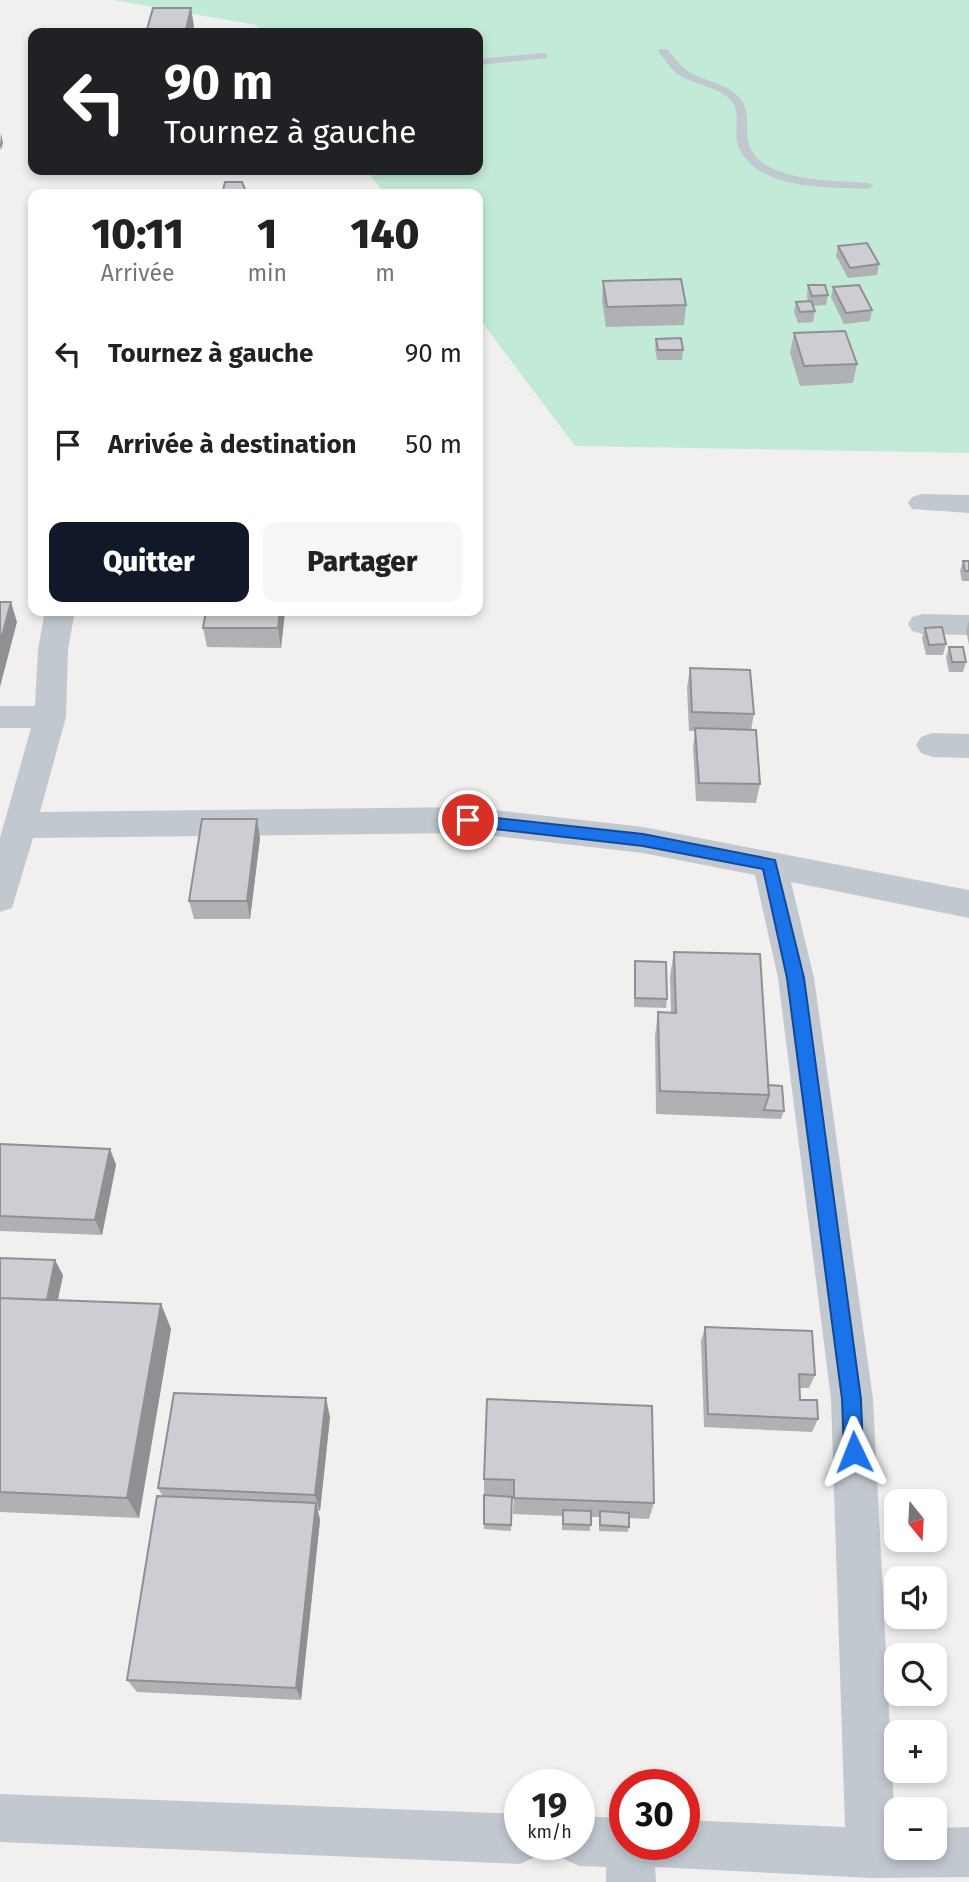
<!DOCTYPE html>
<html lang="fr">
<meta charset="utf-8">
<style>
body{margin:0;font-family:"Fira Sans",sans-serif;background:#f6f6f6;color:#222;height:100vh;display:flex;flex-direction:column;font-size:26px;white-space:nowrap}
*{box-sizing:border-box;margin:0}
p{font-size:23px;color:#767676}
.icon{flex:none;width:38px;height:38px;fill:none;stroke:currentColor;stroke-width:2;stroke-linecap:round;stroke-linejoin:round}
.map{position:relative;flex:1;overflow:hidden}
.panel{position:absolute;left:28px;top:189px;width:455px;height:427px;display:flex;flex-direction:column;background:#fff;border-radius:14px;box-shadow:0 4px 10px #0003}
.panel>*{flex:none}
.banner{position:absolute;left:28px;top:28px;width:455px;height:147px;border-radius:14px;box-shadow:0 4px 10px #0003;background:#202124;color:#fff;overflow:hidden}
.needle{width:46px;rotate:162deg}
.tools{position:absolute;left:884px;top:1489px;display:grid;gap:14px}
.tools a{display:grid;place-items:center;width:63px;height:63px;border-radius:14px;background:#fff;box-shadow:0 4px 10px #0003;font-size:35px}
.speed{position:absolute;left:504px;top:1769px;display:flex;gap:14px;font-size:35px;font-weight:700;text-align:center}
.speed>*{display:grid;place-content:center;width:91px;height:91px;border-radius:50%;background:#fff;box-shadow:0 4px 10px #0003;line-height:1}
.speed small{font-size:18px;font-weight:400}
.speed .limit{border:10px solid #d22;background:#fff;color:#111}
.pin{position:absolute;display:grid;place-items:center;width:60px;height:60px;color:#fff;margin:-30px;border:4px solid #fff;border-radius:50%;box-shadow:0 2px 7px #0007}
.me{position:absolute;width:77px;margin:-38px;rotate:358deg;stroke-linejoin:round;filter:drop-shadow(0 0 5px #0008)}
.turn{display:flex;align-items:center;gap:24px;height:147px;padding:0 21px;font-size:32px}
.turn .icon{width:91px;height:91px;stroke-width:2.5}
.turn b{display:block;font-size:49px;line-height:60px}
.eta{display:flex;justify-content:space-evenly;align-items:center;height:119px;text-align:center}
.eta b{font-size:42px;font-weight:800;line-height:49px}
.primary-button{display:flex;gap:14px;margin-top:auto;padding:14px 21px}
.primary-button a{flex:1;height:80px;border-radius:14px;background:#111827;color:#fff;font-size:28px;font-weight:800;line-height:80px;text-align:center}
.primary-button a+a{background:#f6f6f6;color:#222}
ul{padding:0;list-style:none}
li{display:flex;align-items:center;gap:21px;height:91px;padding:0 21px}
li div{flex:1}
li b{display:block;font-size:26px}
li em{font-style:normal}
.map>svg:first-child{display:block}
.green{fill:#c1ebd6}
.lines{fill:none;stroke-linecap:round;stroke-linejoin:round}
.lane{fill:#c1c8d0;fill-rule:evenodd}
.street{fill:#c1c8d0;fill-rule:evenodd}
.wall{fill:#b0b1b5}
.shaded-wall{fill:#909094}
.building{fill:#cdced3;stroke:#909094;stroke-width:2}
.route{fill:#1a73e8;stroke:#114b97;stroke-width:2}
</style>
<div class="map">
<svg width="969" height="1882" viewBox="0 0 969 1882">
<rect width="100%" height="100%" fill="#f2f0ef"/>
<path class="green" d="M 113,0 L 969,0 L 969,453 L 575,446 L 478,317 L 478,194 L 385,194 L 366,170 L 478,170 L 478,33 L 263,33 L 256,25 Z"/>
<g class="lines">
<path class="lane" d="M 659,49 L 667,49 C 674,57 680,66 689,72 C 705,81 724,83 737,95 C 752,109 745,124 748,141 C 757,183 835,180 868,183 L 874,186 L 868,189 C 828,187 756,191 738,145 C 733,132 741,116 733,103 C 722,87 697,86 681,76 C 672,71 666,61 659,53 Z
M 543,53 L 547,54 L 547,58 L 478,65 L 478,59 Z"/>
<path class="street" d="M 922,494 L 969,495 L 969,513 L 912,509 L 908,503 L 912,497 Z
M 45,611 L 75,611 L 68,649 L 66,717 L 40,812 L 468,807 L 643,827 L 969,890 L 969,918 L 791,882 L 814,978 L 873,1399 L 896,1848 L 934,1848 L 934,1828 L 969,1827 L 969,1877 L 871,1878 L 655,1867 L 656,1882 L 606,1882 L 606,1867 L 579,1866 L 562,1858 L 556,1844 L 579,1844 L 579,1816 L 625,1818 L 625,1844 L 684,1844 L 684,1820 L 845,1827 L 831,1399 L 778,978 L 755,875 L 643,853 L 468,833 L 33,838 L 12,908 L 0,912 L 0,838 L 31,728 L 0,728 L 0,706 L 35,706 L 38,649 Z
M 923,614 L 969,615 L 969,635 L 923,634 L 912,631 L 908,624 L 912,617 Z
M 932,733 L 969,734 L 969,758 L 932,757 L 921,753 L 916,745 L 921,737 Z
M 0,1794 L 520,1814 L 520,1844 L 542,1844 L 537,1856 L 520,1864 L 0,1842 Z"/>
</g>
<path class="wall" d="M 838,246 L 879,264 L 877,275 L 848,278 L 836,256 Z
M 603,281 L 686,305 L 684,325 L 606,327 L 602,301 Z
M 808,285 L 828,295 L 826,305 L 813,306 L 815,311 L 813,322 L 798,323 L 794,312 L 796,302 L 808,301 L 807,296 Z
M 833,287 L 872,310 L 870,321 L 844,324 L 831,297 Z
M 794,333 L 857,364 L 853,383 L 800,386 L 790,353 Z
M 656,339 L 683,350 L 682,360 L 657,360 L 655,349 Z
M 963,561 L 969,561 L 969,581 L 962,581 L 960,571 Z
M 285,611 L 281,648 L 207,647 L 203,628 Z
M 969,621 L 969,645 L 966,630 Z
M 925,628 L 946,644 L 943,655 L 926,655 L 922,638 Z
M 949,647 L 966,662 L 963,672 L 949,672 L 946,657 Z
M 690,668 L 754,714 L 751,730 L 760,784 L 756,803 L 696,801 L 693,747 L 695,731 L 689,731 L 687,688 Z
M 260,838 L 250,919 L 194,919 L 189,901 Z
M 674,952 L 768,1085 L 784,1111 L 781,1119 L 656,1114 L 655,1036 L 658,1012 L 671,1012 L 670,976 Z
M 635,961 L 667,999 L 666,1008 L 634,1007 L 634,970 Z
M 0,1144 L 110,1149 L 116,1165 L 102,1235 L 0,1231 Z
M 0,1258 L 63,1275 L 58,1300 L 161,1304 L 171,1329 L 139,1518 L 0,1512 Z
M 705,1327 L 815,1375 L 809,1388 L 799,1388 L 800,1400 L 818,1419 L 812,1432 L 704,1427 L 701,1341 Z
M 487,1399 L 654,1503 L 649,1519 L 629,1518 L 629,1527 L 628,1532 L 599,1531 L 599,1517 L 591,1517 L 590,1531 L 562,1530 L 562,1516 L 513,1514 L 514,1496 L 498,1496 L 512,1497 L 511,1531 L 484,1529 L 484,1479 Z
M 330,1417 L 320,1511 L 318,1511 L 320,1520 L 301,1700 L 137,1692 L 127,1680 L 163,1497 L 158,1488 Z"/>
<path class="shaded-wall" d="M 191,8 L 194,26 L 192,33 L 185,33 Z
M 1,133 L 3,143 L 1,150 L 0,146 Z
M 11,602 L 17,622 L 0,687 L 0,643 Z
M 280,611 L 285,611 L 281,648 L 278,628 Z
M 257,819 L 260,838 L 250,919 L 247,901 Z
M 110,1149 L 116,1165 L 102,1235 L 95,1220 Z
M 55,1260 L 63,1275 L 54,1317 L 47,1302 Z
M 161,1304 L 171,1329 L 139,1518 L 127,1498 Z
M 326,1398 L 330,1417 L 320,1511 L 315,1495 Z
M 316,1503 L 320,1520 L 301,1700 L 296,1688 Z"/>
<path class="building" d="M 153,8 L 191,8 L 185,33 L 146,33 Z
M 225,182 L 242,182 L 247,194 L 222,194 Z
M 867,243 L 879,264 L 850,268 L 838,246 Z
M 681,279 L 686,305 L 607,307 L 603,281 Z
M 808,285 L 825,285 L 828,295 L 812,296 Z
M 859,285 L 872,310 L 846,313 L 833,287 Z
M 811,301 L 815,311 L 800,312 L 796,302 Z
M 845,331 L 857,364 L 804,366 L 794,333 Z
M 681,338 L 683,350 L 658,350 L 656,339 Z
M 963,561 L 969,561 L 969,571 L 965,571 Z
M 0,602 L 11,602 L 0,643 Z
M 206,611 L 280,611 L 278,628 L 203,628 Z
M 942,627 L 946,644 L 929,645 L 925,628 Z
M 949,647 L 963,647 L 966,662 L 952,662 Z
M 690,668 L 750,670 L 754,714 L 692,712 Z
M 695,728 L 756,730 L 760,784 L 699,783 Z
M 202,819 L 257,819 L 247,901 L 189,901 Z
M 674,952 L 760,954 L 769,1095 L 660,1091 L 658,1012 L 676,1013 Z
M 635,961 L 666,962 L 667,999 L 635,998 Z
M 768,1085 L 782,1086 L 784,1111 L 764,1110 L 769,1095 Z
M 0,1144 L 110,1149 L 95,1220 L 0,1216 Z
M 0,1258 L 55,1260 L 47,1300 L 0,1298 Z
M 0,1298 L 161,1304 L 127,1498 L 0,1492 Z
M 705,1327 L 812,1331 L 815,1375 L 799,1374 L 800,1400 L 817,1400 L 818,1419 L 708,1414 Z
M 174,1393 L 326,1398 L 315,1495 L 158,1488 Z
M 487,1399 L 652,1406 L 654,1503 L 514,1498 L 514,1480 L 484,1479 Z
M 484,1495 L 512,1497 L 511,1525 L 484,1524 Z
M 157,1496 L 316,1503 L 296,1688 L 127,1680 Z
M 563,1510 L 591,1511 L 591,1525 L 563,1524 Z
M 600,1511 L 629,1513 L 629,1527 L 600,1525 Z"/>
<path class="route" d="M 468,815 L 643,834 L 775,860 L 804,978 L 861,1399 L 863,1452 L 861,1459 L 854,1462 L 847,1459 L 844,1452 L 842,1399 L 787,978 L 763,869 L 643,846 L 468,826 L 461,820 Z"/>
</svg>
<div class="tools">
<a><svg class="needle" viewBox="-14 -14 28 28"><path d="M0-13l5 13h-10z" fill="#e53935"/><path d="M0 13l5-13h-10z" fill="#767676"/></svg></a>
<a><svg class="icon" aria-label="sound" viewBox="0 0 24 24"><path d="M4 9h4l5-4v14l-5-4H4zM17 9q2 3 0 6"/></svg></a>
<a><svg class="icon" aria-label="search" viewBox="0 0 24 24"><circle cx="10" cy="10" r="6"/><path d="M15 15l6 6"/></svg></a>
<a>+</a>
<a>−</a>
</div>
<div class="speed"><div>19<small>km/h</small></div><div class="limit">30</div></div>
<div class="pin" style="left:468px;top:820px;background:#d93025"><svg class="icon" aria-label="arrive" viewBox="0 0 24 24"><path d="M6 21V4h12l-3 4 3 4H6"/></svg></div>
<svg class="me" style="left:854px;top:1452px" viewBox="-20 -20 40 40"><path d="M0-17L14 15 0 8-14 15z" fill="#1a73e8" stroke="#fff" stroke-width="4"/></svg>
<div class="banner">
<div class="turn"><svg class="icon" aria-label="left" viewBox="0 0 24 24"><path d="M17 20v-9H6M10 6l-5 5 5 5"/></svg><div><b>90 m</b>Tournez à gauche</div></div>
</div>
<section class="panel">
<div class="eta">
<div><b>10:11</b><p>Arrivée</p></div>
<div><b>1</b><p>min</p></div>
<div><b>140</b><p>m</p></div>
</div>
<ul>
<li><svg class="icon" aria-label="left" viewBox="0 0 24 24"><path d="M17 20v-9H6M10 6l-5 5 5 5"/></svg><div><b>Tournez à gauche</b></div><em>90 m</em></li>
<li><svg class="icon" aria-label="arrive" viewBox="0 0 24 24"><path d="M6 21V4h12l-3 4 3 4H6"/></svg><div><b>Arrivée à destination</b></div><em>50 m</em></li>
</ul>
<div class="primary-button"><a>Quitter</a><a>Partager</a></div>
</section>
</div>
